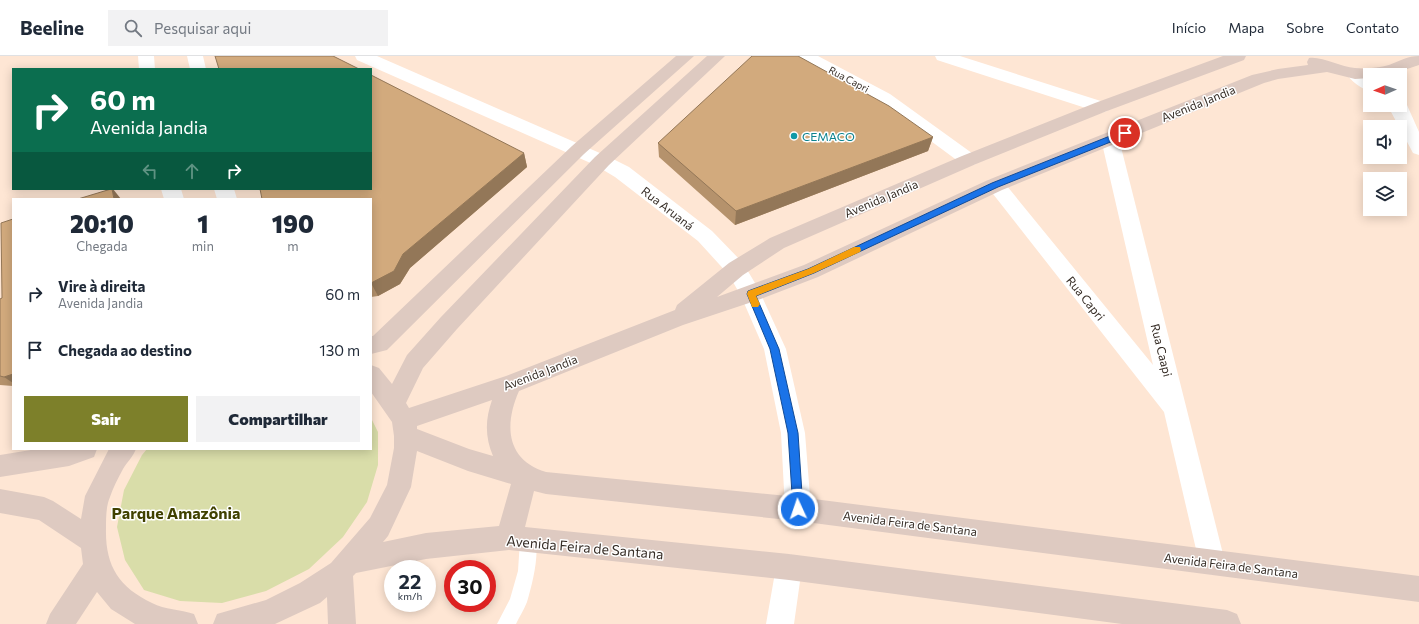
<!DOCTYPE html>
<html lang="pt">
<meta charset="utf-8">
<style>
body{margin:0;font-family:Commissioner,sans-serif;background:#f2f2f3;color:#1f2937;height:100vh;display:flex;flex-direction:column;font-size:15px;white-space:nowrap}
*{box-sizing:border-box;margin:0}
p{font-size:13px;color:#747a83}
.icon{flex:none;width:22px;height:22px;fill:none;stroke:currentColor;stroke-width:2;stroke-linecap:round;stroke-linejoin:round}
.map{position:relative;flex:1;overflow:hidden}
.sheet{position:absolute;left:12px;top:142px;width:360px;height:252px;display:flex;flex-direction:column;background:#fff;border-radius:0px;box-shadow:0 2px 10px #0003}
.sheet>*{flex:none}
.hud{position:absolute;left:12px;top:12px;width:360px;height:122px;border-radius:0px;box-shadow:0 2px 10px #0003;background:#0b6e4f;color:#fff;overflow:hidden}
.needle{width:26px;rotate:268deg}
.tools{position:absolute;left:1363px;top:12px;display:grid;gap:8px}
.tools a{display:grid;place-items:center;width:44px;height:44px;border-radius:0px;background:#fff;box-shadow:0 2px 10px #0003;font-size:20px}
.speed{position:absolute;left:384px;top:504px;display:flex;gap:8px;font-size:20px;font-weight:700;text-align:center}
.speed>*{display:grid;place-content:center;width:52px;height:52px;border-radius:50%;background:#fff;box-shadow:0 2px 10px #0003;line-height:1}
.speed small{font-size:10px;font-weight:400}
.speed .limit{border:6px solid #d22;background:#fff;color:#111}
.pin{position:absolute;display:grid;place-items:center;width:34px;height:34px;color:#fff;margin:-17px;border:2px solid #fff;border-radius:50%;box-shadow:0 1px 4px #0007}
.me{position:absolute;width:44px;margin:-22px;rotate:357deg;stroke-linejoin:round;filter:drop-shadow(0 0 3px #0008)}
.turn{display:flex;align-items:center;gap:14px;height:84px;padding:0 12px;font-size:18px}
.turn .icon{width:52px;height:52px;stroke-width:2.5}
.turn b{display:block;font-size:28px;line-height:34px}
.lanes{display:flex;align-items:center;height:38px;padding:0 12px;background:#0003;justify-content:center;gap:20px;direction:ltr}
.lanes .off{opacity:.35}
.eta{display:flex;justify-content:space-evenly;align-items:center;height:68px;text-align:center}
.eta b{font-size:24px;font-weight:800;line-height:28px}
.action{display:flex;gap:8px;margin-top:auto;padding:8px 12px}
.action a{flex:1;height:46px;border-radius:0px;background:#7d802a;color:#fff;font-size:16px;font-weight:800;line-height:46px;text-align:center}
.action a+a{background:#f2f2f3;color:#1f2937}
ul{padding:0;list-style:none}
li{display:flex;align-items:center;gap:12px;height:56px;padding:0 12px}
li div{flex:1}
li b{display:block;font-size:15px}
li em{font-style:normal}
header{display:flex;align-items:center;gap:24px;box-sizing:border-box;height:56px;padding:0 20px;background:#fff;border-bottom:1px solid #e0e1e3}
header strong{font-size:19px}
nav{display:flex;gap:22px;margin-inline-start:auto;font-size:14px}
.search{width:280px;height:36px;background:#f2f2f3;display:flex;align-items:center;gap:10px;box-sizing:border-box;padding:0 14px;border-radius:0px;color:#747a83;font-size:15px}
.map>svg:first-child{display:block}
.green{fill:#d9dda9}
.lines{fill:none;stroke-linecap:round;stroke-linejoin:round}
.lane{fill:#fff;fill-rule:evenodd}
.street{fill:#fff;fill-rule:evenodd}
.secondary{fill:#decac1;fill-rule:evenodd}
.wall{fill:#b5926c}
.shaded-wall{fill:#937758}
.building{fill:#d2aa7d;stroke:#937758}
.route{fill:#1a73e8;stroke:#114b97}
.slow{fill:#f59e0b}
.culture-dot{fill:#0f9aa8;stroke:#fff;stroke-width:1.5}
.labels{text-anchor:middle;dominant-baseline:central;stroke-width:3;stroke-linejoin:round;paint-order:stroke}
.far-street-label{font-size:10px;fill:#362d26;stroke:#fff}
.street-label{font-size:12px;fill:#362d26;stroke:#fff}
.culture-label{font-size:12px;fill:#0d838f;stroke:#fff;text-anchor:start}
.near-street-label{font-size:14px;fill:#362d26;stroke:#fff}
.district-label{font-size:16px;font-weight:bold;fill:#404100;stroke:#fff}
</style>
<header>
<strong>Beeline</strong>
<div class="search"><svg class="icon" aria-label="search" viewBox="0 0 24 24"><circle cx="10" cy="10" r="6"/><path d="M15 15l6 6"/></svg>Pesquisar aqui</div>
<nav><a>Início</a><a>Mapa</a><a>Sobre</a><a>Contato</a></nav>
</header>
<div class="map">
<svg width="1419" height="568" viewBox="0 0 1419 568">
<rect width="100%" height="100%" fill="#fee6d4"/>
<path class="green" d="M 371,362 L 378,376 L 378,409 L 367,446 L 343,481 L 309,513 L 266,535 L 222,547 L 180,545 L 144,534 L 125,504 L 117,471 L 124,434 L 142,399 L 147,393 L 371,393 Z"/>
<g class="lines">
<path class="lane" d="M 528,476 L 534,478 C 541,495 532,529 527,546 C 524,554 519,561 516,568 L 497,568 L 510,543 L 518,515 L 520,484 L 522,478 Z"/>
<path class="street" d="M 138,0 L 154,0 L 155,13 L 139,13 Z
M 187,0 L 203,0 L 206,13 L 190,13 Z
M 355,0 L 377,0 L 609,101 L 629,111 L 712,175 L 743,207 L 758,232 L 786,293 L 805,377 L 811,453 L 807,461 L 798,465 L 789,461 L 785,453 L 781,377 L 764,293 L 741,240 L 729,219 L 698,185 L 615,121 L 595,109 L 357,4 Z
M 798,0 L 818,0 L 890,38 L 976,100 L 978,104 L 976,108 L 969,110 L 962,108 L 878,46 L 800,4 Z
M 935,0 L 960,0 L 1107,47 L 1110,51 L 1107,55 L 1101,57 L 1095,55 L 937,4 Z
M 1354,12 L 1360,13 L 1370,21 L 1370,35 C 1361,33 1351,25 1346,17 L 1348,13 Z
M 1400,44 L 1404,45 L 1407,49 L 1419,76 L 1419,99 L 1413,97 L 1390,54 L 1389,49 L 1400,49 Z
M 1110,77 L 1116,79 L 1119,83 L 1225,506 L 1221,515 L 1212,519 L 1203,515 L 1199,506 L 1164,356 L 986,129 L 988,124 L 995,122 L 1002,124 L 1153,309 L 1101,83 L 1104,79 Z
M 161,133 L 181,133 L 184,143 L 164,143 Z
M 214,133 L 234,133 L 237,143 L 217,143 Z
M 789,498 L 798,502 L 802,511 L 794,568 L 766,568 L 776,511 L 780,502 Z"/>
<path class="secondary" d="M 676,0 L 694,0 L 584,98 L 387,294 L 371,298 L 371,280 L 373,280 L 572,90 Z
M 707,0 L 725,0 L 609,109 L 457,273 L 423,312 L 406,347 L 409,352 L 506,320 L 675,254 L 677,249 L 729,207 L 770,182 L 962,100 L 1095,47 L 1223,0 L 1246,0 L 1244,4 L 1107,55 L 976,108 L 784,192 L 743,219 L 717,241 L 804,209 L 988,124 L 1252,19 L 1278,13 L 1308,9 L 1307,6 L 1309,2 C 1322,0 1340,11 1355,12 C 1366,13 1378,12 1389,9 C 1399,5 1408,0 1419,0 L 1419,9 L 1389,19 L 1370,19 L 1370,22 L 1355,23 L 1327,16 L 1278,23 L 1264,27 L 1002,134 L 818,221 L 758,244 L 683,269 L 519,335 C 504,369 506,404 546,416 L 798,441 L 1419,520 L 1419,546 L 798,465 L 546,438 L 534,435 L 525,471 L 789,498 L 1227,554 L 1237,558 L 1241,568 L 1122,568 L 789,524 L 509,494 L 426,503 L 356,517 L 353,520 L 356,568 L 328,568 L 327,541 L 320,547 L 275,568 L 213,568 L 217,558 L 266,544 L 300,527 L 331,507 L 370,462 L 387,429 L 394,392 L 394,380 L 392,366 L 371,336 L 371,309 L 379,312 L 392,328 L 407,299 L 441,261 L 595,101 ZM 492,344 C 485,364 485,381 493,400 L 469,393 L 417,373 L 417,370 ZM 417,395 L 468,415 L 511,428 L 499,470 L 426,477 L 383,486 L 388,480 L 411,431 Z
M 37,393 L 97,393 L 94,401 L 69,410 L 0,421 L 0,399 Z
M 109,393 L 136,393 C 133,401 127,406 123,413 C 118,422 113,432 110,441 C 106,450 106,462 106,472 C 105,509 118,531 152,547 C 165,554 180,553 194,558 L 198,568 L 135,568 L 111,553 L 97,536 L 76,568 L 46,568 L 50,558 L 83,508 L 81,492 L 39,464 L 0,457 L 0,433 L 44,441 L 53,445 L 81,463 L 85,440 Z"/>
</g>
<path class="wall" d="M 933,81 L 928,95 L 735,169 L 659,101 L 658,87 Z
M 524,97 L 527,111 L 410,212 L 400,228 L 378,240 L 371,241 L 371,143 Z
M 13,163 L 13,330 L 0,329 L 0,243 L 2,242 Z"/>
<path class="shaded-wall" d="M 933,81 L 928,95 L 735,169 L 736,155 Z
M 524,97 L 527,111 L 410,212 L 400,228 L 378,240 L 371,227 L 403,198 Z
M 112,133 L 113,133 L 121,143 L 114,143 Z
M 13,318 L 13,327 L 4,321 Z"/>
<path class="building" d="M 215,0 L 333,0 L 359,13 L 219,13 Z
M 752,0 L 798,0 L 889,50 L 933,81 L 736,155 L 658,87 Z
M 371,19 L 524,97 L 403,198 L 394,215 L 371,227 L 371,143 L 262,143 L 260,133 L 371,133 Z
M 111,133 L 112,133 L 114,143 L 78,143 Z
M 13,163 L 13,318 L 4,321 L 0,320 L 0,243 L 2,242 L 1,167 Z"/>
<path class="route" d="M 1125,74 L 1128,75 L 1128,79 L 998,131 L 814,217 L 756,240 L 779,293 L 798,377 L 803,453 L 802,457 L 798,458 L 794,457 L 793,453 L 788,377 L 770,293 L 747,238 L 748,235 L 808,213 L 992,127 Z"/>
<path class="slow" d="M 854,191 L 860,191 L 861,194 L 860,196 L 814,217 L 756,240 L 760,248 L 758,251 L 752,251 L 747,238 L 748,235 L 808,213 Z"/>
<circle class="culture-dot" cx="794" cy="80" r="4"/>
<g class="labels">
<g class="far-street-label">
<text transform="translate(849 23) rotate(28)">Rua Capri</text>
</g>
<g class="street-label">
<text transform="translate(1198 47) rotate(-22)">Avenida Jandia</text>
<text transform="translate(881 142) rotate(-23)">Avenida Jandia</text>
<text transform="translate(668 152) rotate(38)">Rua Aruaná</text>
<text transform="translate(1086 242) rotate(51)">Rua Capri</text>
<text transform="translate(1162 294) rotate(76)">Rua Caapi</text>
<text transform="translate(540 316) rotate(-21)">Avenida Jandia</text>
<text transform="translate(910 467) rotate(7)">Avenida Feira de Santana</text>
<text transform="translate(1231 509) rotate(7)">Avenida Feira de Santana</text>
</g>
<g class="culture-label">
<text x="802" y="80">CEMACO</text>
</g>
<g class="near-street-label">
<text transform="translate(585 491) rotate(5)">Avenida Feira de Santana</text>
</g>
<g class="district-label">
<text x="176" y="456">Parque Amazônia</text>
</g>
</g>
</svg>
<div class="tools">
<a><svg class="needle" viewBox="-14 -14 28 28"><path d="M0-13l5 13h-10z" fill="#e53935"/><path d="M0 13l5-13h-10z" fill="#747a83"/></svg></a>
<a><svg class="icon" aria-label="sound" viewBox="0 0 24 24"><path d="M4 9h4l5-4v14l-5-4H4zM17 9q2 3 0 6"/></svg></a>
<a><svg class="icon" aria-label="layers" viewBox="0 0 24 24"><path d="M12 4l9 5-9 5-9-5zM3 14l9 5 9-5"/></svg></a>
</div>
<div class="speed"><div>22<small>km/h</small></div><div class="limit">30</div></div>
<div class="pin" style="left:1125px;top:77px;background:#d93025"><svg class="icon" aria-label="arrive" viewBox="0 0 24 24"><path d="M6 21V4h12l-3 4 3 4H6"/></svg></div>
<svg class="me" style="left:798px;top:453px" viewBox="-20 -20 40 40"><circle r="17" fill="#1a73e8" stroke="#fff" stroke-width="3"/><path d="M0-11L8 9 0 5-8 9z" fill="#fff"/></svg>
<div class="hud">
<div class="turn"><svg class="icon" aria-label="right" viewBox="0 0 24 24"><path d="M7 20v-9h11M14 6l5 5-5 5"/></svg><div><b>60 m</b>Avenida Jandia</div></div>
<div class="lanes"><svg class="icon off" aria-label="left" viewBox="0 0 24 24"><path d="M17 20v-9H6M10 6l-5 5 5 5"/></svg><svg class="icon off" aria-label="ahead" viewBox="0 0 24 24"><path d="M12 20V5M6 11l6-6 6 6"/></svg><svg class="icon" aria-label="right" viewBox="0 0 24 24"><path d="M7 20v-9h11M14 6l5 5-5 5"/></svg></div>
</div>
<section class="sheet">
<div class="eta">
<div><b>20:10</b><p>Chegada</p></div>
<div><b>1</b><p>min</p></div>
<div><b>190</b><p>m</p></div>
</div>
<ul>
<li><svg class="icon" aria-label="right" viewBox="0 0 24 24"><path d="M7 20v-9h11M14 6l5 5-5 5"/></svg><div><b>Vire à direita</b><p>Avenida Jandia</p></div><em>60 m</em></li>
<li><svg class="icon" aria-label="arrive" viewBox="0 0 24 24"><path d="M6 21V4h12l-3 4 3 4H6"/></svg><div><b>Chegada ao destino</b></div><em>130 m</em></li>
</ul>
<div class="action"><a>Sair</a><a>Compartilhar</a></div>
</section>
</div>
